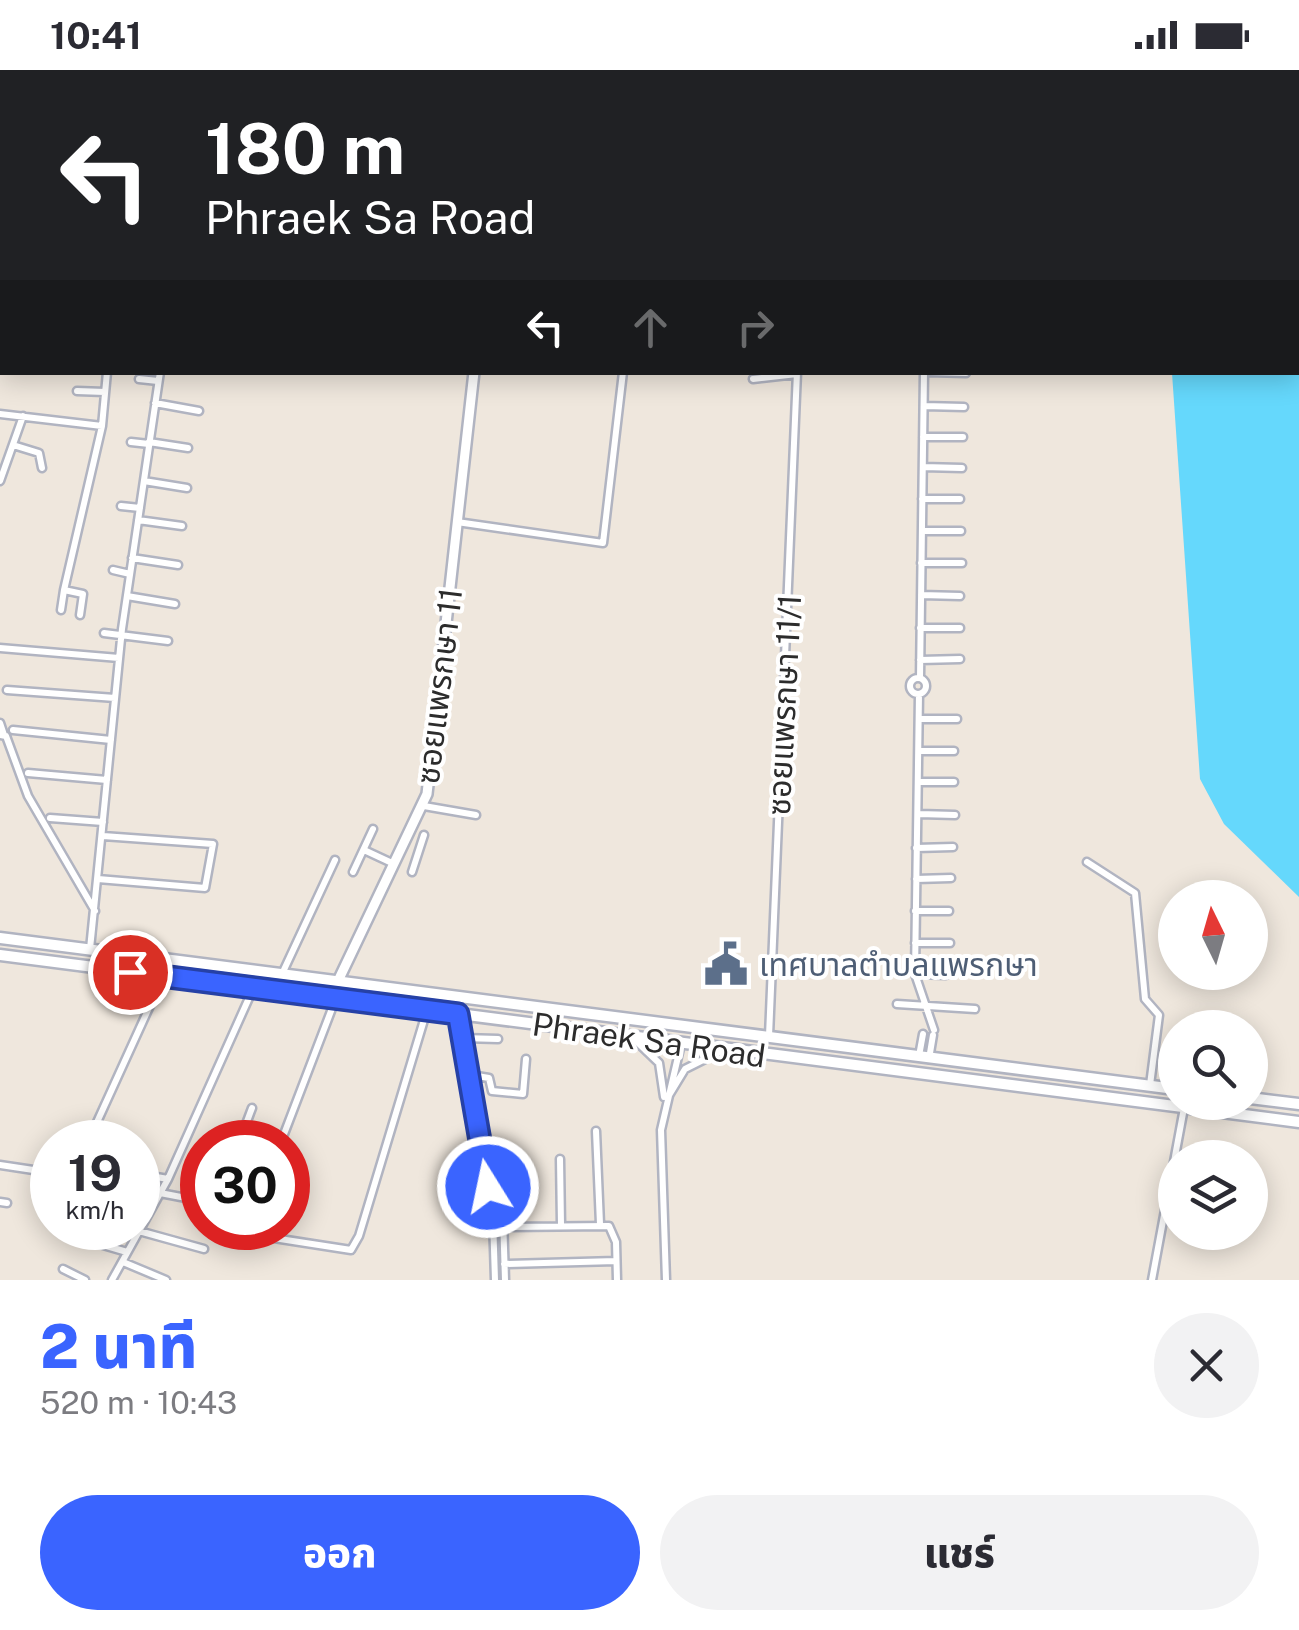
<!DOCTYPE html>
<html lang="th">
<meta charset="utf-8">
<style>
body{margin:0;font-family:"Public Sans","Noto Sans Thai",sans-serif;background:#f2f2f3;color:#2b2b33;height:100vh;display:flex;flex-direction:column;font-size:38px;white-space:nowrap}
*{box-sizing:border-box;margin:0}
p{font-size:32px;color:#7c7c81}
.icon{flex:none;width:55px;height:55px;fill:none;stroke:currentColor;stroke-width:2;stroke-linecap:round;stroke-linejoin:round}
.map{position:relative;height:1210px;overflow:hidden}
.sheet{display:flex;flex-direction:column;background:#fff;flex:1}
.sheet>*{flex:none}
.banner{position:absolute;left:0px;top:0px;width:1300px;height:305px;box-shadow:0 5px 25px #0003;background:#202124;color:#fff;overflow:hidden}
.needle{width:65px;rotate:355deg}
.fabs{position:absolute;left:1158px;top:810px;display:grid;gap:20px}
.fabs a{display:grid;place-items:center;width:110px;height:110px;border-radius:50%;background:#fff;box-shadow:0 5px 25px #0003;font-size:50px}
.speed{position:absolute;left:30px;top:1050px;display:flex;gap:20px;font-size:50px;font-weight:700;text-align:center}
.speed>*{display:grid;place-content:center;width:130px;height:130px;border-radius:50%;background:#fff;box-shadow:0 5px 25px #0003;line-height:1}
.speed small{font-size:25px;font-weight:400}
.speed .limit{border:15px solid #d22;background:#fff;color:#111}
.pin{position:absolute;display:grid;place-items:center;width:85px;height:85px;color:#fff;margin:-42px;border:5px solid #fff;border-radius:50%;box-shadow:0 2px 10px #0007}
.me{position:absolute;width:110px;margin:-55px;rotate:350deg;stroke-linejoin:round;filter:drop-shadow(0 0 8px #0008)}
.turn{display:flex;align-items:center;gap:35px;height:210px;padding:0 40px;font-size:45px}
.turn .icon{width:130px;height:130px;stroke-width:2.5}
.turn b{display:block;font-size:70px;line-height:85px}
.lanes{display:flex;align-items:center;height:95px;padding:0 40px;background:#0003;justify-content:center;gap:50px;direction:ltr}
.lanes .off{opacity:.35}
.round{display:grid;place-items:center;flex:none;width:105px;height:105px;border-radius:52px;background:#f2f2f3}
.summary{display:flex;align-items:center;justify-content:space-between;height:170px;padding:0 40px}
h1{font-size:60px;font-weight:800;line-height:75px;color:#3a64ff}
.cta{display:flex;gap:20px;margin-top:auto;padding:20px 40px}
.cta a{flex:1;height:115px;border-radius:60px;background:#3a64ff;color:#fff;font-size:40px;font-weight:800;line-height:115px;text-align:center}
.cta a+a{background:#f2f2f3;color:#2b2b33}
.status{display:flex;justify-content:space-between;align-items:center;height:70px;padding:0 50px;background:#fff;direction:ltr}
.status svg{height:28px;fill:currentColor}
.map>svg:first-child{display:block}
.water{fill:#65d8fc}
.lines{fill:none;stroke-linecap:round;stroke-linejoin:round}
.canal{stroke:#65d8fc;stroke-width:6}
.river{stroke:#65d8fc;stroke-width:11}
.minor-casing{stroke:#b1b4c1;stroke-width:11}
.tertiary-casing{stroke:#b1b4c1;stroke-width:14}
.secondary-casing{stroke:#b1b4c1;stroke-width:15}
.minor{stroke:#fff;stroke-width:6}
.tertiary{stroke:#fff;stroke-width:9}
.secondary{stroke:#fff;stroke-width:10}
.route-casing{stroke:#2641a6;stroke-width:25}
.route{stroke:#3a64ff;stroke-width:18}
.labels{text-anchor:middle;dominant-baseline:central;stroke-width:8;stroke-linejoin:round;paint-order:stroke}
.street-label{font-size:32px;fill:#2c2c2c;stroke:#fff}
.service-label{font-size:32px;fill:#4e5e75;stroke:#fff;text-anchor:start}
</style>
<div class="status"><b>10:41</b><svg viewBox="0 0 49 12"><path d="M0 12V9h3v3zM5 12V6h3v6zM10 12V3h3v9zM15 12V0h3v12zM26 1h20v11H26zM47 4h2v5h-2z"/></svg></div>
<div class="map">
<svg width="1299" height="1210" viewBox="0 0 1299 1210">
<rect width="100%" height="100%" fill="#efe7dd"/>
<path class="water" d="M 1299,164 L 1299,827 L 1224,754 L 1200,709 L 1172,303 L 1298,302 Z"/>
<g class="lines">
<path class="canal" d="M 461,2 L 461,0"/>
<path class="river" d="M 1088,2 L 1089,0
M 0,76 L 2,77"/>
<g class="minor-casing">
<path id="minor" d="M 110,0 L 115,0
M 497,0 L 507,2
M 633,0 L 634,2
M 734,0 L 734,2
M 60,2 L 60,0
M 88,2 L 89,0
M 251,2 L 251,0
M 346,2 L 347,0
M 379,2 L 380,1
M 397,2 L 398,0
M 522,2 L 523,0
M 899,2 L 900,0
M 938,2 L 939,0
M 0,14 L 2,14
M 0,84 L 2,85
M 1298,129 L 1299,129
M 928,302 L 966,303
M 139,309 L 158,311
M 753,309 L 797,304
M 77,321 L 105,322
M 155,333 L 199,341
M 924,336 L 964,337
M 0,344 L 102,356
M 923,367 L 963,367
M 131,372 L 149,374
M 149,372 L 188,378
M 13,375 L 39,383 L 42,398
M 923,397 L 962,398
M 0,411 L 23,346
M 144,411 L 187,418
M 922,429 L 960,429
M 121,436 L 140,438
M 138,450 L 182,456
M 457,452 L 603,473 L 623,302
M 922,461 L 961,461
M 132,488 L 178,495
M 921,493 L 962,493
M 113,500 L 130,504
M 921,525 L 960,526
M 127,526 L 175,534
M 61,540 L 64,520
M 80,545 L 83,524 L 64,520 L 102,356 L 107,302
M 920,558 L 960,558
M 104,563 L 168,571
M 0,578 L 119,588
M 920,590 L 960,589
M910 616a8 8 0 1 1 16 0a8 8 0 1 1-16 0Z
M 920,608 L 924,302
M 7,620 L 115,628
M 919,624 L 915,904 L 934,960
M 920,649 L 957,649
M 0,653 L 4,665
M 13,660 L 111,670
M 0,665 L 6,666 L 28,726 L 95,841
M 920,681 L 954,681
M 28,703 L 107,710
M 919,712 L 954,712
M 424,736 L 476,745
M 919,744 L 955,745
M 50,748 L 103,752
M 916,778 L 953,777
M 364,780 L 392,793
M 1087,792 L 1135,823 L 1145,929 L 1159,945 L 1150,1015
M 353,802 L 373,759
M 412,802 L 424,765
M 98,809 L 205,818 L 213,774 L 103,766
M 916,809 L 951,808
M 915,841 L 949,841
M 915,873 L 950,873
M 90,879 L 122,559 L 160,302
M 282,904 L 335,790
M 915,904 L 946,905
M 897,934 L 975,939
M 458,944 L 493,1148 L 495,1210
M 769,966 L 797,302
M 463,968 L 498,969
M 635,970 L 659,993 L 664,1027
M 919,986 L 923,964
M 929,989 L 933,965
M 471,996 L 503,1146 L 505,1210
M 477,1006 L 489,1008 L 492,1021 L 523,1024 L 526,989
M 668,1027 L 685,999 L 723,980
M 596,1061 L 600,1154
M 240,1070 L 252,1038
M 88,1072 L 163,907
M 281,1072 L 336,928
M 560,1089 L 561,1155
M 0,1095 L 40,1101
M 139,1104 L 168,1109
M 160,1123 L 202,1131
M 0,1132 L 7,1133
M 502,1157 L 609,1156 L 616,1172 L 617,1210
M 242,1158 L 248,1164 L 351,1180 L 359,1166 L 427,940
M 139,1161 L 204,1179
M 79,1168 L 127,1182
M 123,1192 L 166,1210
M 504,1194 L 616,1191
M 63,1199 L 85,1210
M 112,1210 L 168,1109 L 253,919
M 666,1210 L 661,1060 L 681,974
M 1152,1210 L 1184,1038"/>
</g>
<g class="tertiary-casing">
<path id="tertiary" d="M 966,0 L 970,2
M 617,2 L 628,0
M 1298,62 L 1299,62
M 338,911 L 427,724 L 474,302"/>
</g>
<g class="secondary-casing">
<path id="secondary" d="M 0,868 L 1175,1019
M 0,885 L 1299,1052
M 1250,1028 L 1299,1034"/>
</g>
<use href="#minor" class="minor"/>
<use href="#tertiary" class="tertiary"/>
<use href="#secondary" class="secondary"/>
</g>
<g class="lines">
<g class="route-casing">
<path id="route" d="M 130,902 L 458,944 L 488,1117"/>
</g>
<use href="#route" class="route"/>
</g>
<defs>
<g id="civic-bare" transform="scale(3.45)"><path d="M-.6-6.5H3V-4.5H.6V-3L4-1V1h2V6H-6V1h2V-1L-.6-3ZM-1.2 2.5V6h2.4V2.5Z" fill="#5c6f8a" stroke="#fff" stroke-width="2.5" paint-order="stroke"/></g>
</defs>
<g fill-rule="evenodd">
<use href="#civic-bare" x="726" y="894"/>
</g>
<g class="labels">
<g class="street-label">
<text transform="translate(439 616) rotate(-83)">ซอยแพรกษา 11</text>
<text transform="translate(784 635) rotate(-87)">ซอยแพรกษา 11/1</text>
<text transform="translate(649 970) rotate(8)">Phraek Sa Road</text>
</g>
<g class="service-label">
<text x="759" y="894">เทศบาลตำบลแพรกษา</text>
</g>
</g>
</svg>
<div class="fabs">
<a><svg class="needle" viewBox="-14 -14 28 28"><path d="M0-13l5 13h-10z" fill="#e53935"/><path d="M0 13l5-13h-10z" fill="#7c7c81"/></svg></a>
<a><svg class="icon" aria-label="search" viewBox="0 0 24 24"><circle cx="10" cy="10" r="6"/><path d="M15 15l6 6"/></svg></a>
<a><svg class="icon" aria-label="layers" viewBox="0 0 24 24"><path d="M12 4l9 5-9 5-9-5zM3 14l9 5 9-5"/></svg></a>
</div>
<div class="speed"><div>19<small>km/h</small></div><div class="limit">30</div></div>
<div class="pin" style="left:130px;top:902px;background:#d93025"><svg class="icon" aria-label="arrive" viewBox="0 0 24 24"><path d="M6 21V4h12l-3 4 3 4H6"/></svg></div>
<svg class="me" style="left:488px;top:1117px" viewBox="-20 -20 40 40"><circle r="17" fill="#3a64ff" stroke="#fff" stroke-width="3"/><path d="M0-11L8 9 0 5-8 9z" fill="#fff"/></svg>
<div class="banner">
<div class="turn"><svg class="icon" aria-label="left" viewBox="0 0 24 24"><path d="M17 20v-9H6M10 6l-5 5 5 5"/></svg><div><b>180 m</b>Phraek Sa Road</div></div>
<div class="lanes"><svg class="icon" aria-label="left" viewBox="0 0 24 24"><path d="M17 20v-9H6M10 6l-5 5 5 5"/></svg><svg class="icon off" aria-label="ahead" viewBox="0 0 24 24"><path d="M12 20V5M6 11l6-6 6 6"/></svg><svg class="icon off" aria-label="right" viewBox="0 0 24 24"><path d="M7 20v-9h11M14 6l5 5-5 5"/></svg></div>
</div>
</div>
<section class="sheet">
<div class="summary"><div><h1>2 นาที</h1><p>520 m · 10:43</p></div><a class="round"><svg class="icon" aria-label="close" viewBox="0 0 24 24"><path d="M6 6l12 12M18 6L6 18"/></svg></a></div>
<div class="cta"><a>ออก</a><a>แชร์</a></div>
</section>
